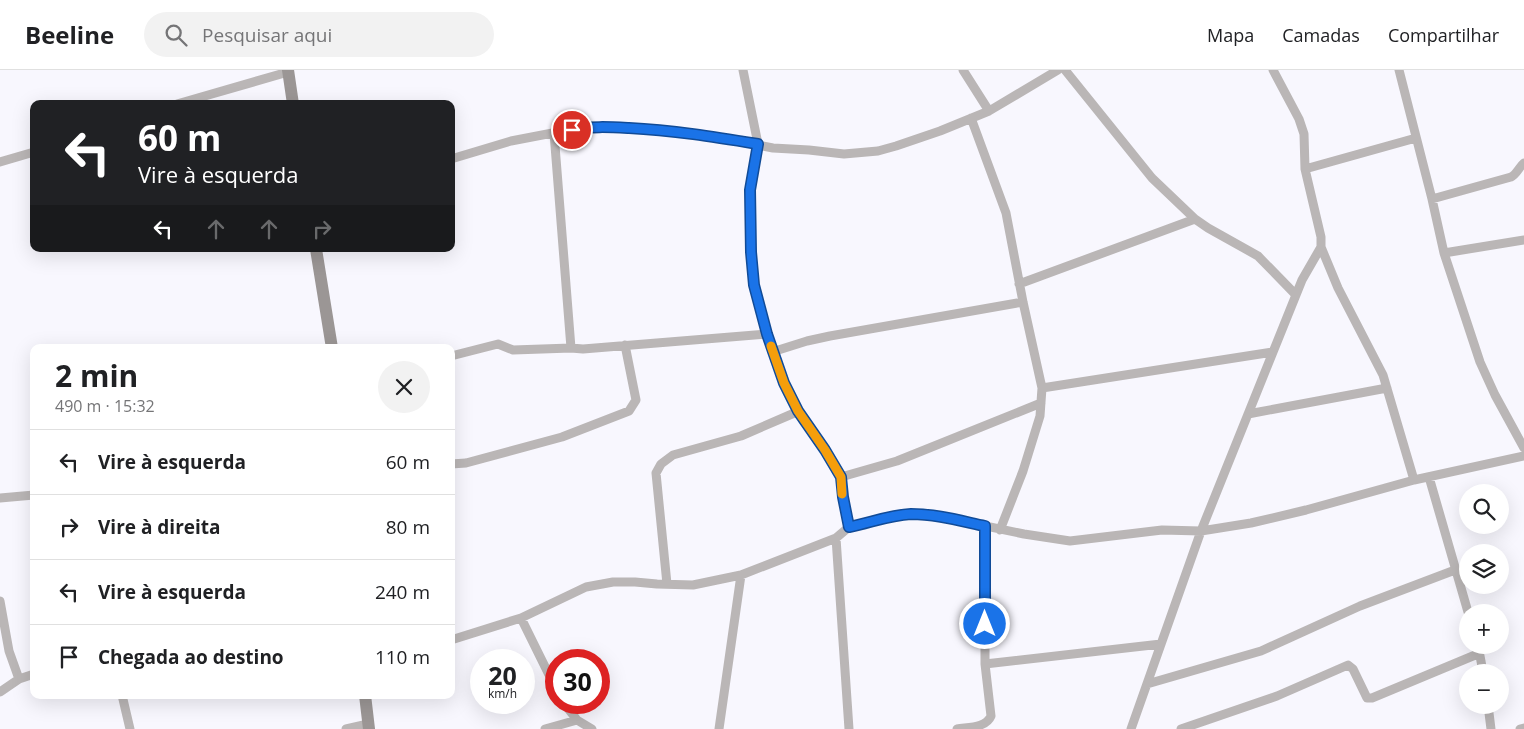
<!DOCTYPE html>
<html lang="pt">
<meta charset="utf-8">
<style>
body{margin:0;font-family:"Open Sans",sans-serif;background:#f2f2f2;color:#202124;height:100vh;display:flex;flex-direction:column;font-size:19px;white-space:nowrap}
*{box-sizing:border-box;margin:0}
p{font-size:16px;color:#757577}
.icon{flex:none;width:28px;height:28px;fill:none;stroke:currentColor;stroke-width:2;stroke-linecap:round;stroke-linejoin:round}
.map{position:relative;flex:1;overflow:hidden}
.drawer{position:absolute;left:30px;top:274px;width:425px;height:355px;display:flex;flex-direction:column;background:#fff;border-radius:10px;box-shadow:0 5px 20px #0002}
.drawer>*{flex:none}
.guide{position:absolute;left:30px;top:30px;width:425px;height:152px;border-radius:10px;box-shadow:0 5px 20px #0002;background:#202124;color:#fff;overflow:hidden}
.fabs{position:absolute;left:1459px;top:414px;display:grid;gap:10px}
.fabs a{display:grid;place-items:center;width:50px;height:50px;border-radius:50%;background:#fff;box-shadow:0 5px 20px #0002;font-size:25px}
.speed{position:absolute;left:470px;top:579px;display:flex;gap:10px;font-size:25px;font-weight:700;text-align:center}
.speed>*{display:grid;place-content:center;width:65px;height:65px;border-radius:50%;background:#fff;box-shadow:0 5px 20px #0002;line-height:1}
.speed small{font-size:12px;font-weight:400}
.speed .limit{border:8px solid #d22;background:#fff;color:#111}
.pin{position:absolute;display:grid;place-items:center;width:42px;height:42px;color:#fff;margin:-21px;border:2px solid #fff;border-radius:50%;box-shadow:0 1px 5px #0007}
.me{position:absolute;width:55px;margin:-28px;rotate:0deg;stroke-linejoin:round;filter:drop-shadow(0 0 4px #0008)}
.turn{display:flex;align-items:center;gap:18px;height:105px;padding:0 25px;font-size:22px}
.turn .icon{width:65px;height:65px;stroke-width:2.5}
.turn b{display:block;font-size:35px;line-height:42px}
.lanes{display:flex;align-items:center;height:48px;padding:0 25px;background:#0003;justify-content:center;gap:25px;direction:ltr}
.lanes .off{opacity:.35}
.round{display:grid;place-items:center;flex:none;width:52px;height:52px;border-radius:26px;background:#f2f2f2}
.head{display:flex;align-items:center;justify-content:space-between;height:85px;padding:0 25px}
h1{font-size:30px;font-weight:700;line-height:38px}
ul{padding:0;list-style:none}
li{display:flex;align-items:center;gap:15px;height:65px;padding:0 25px;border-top:1px solid #e0e0e0}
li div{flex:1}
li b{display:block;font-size:19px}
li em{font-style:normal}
header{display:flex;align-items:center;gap:30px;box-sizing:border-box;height:70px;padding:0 25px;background:#fff;border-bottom:1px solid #e0e0e0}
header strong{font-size:24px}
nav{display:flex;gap:28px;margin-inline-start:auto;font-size:18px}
.search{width:350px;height:45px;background:#f2f2f2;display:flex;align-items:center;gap:12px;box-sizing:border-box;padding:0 18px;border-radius:28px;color:#757577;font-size:19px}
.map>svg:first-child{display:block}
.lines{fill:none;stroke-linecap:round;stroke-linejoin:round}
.street{stroke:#bab6b6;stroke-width:9}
.secondary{stroke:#9b9695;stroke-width:12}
.route-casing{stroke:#114b97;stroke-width:12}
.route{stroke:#1a73e8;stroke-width:9}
.slow{stroke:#f59e0b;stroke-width:9}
</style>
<header>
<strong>Beeline</strong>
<div class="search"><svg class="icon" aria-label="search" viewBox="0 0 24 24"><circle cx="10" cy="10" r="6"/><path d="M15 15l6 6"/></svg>Pesquisar aqui</div>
<nav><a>Mapa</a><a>Camadas</a><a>Compartilhar</a></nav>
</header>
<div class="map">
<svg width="1524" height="659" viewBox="0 0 1524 659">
<rect width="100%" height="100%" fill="#f8f7fe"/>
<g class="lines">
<path class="street" d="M 743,0 L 758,74 L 750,120 L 751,182 L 754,215 L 767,264 L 784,313 L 799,341 L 825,381 L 841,407 L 843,427 L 849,457
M 963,0 L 989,41
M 1065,0 L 1152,108 L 1195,149 L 1208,158 L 1258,186 L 1296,225
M 1273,0 L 1299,49 L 1304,64 L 1305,99 L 1321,167 L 1321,177 L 1338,218 L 1383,305 L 1414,410
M 1399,0 L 1432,129 L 1444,183 L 1480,292 L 1495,325 L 1524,378
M 177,34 L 288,2
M 971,48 L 1006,143 L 1023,232 L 1042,318 L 1040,346 L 1023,401 L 1000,460
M 554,63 L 571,278 L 583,279 L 767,264
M 451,89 L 511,71 L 589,56 L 645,59 L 704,65 L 773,78 L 809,80 L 844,84 L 878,81 L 896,76 L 940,61 L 989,41 L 1058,0
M 0,92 L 34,82
M 1305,99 L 1416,68
M 1432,129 L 1511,107 C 1517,104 1519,97 1524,93
M 1444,183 L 1524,170
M 1019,214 L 1195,149
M 772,282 L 807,271 L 830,266 L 1023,232
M 451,286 L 498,274 L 513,280 L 571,278
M 1042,318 L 1273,282
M 1248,344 L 1387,318
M 451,394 L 466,393 L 562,367 L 629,341 L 636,330 L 625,275
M 841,407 L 897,391 L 1041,333
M 1429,407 L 1468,542
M 0,428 L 34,425
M 985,457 L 985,594
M 836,468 L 849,659
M 667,514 L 656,403 L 661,394 L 673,385 L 741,366 L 799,341
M 0,531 L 9,581 L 19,609
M 521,548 L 556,619
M 451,570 L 521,548 L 586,517 L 613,512 L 635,512 L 657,514 L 693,515 L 741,505 L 836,468 L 849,457 L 882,448 L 911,444 L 952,449 L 1024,464 L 1070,471 L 1162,460 L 1201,461 L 1251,453 L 1306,440 L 1414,410 L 1524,386
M 1478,575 L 1483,602
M 1147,614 L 1261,581 L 1360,536 L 1455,500
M 0,622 L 19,609 L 34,604
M 122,625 L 130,659
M 563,632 L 577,650 L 592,659
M 1488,635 L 1491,659
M 346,659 L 368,654
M 545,659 L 577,650
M 719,659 L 741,505
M 957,659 C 968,657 986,658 991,646 L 985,594 L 1161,574
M 1131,659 L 1201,461 L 1302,210 L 1321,177
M 1181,659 L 1277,626 L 1348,595 L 1353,599 L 1367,628 L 1372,628 L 1480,583
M 1520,659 L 1524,658"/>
<path class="secondary" d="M 288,0 L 293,34
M 316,179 L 332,278
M 365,625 L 369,659"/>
</g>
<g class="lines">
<g class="route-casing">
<path id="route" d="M 572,60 C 591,56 609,57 629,58 C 672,60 715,67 758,74 L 750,120 L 751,182 L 754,215 L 767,264 L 784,313 L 798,341 L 825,380 L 841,407 L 843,427 L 849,457 C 870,453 889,445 911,444 C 936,444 961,451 985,456 L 985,554"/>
</g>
<use href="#route" class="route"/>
<path class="slow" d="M 771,276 L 784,313 L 798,341 L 825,380 L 841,407 L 842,424"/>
</g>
</svg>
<div class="fabs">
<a><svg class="icon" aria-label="search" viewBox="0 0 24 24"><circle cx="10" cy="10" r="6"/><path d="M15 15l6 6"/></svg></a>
<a><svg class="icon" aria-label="layers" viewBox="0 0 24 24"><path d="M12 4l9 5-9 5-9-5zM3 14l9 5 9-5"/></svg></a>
<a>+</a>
<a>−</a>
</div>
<div class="speed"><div>20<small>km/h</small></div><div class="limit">30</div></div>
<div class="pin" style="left:572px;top:60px;background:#d93025"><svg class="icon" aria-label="arrive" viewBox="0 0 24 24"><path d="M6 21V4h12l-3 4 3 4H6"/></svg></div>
<svg class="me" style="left:985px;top:554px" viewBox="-20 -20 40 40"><circle r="17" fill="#1a73e8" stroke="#fff" stroke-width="3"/><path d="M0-11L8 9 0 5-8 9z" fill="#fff"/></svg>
<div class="guide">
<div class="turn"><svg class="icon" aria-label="left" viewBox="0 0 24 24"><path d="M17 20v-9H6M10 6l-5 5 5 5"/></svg><div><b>60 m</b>Vire à esquerda</div></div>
<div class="lanes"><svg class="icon" aria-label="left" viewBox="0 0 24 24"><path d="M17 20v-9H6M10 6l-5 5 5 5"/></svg><svg class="icon off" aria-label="ahead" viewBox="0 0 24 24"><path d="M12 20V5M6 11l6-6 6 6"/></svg><svg class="icon off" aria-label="ahead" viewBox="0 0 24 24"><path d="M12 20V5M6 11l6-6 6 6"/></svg><svg class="icon off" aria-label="right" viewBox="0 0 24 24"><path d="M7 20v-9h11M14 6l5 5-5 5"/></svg></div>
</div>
<section class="drawer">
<div class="head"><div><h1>2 min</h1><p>490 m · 15:32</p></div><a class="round"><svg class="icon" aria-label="close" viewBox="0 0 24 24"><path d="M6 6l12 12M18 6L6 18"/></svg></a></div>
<ul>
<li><svg class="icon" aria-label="left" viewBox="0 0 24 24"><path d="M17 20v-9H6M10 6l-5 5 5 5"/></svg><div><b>Vire à esquerda</b></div><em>60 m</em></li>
<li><svg class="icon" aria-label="right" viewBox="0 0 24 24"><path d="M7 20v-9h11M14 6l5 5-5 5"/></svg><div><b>Vire à direita</b></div><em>80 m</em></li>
<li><svg class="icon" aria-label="left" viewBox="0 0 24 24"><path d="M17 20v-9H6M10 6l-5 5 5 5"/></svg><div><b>Vire à esquerda</b></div><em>240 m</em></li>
<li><svg class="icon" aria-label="arrive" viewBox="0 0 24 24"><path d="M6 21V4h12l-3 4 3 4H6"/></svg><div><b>Chegada ao destino</b></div><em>110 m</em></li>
</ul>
</section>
</div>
